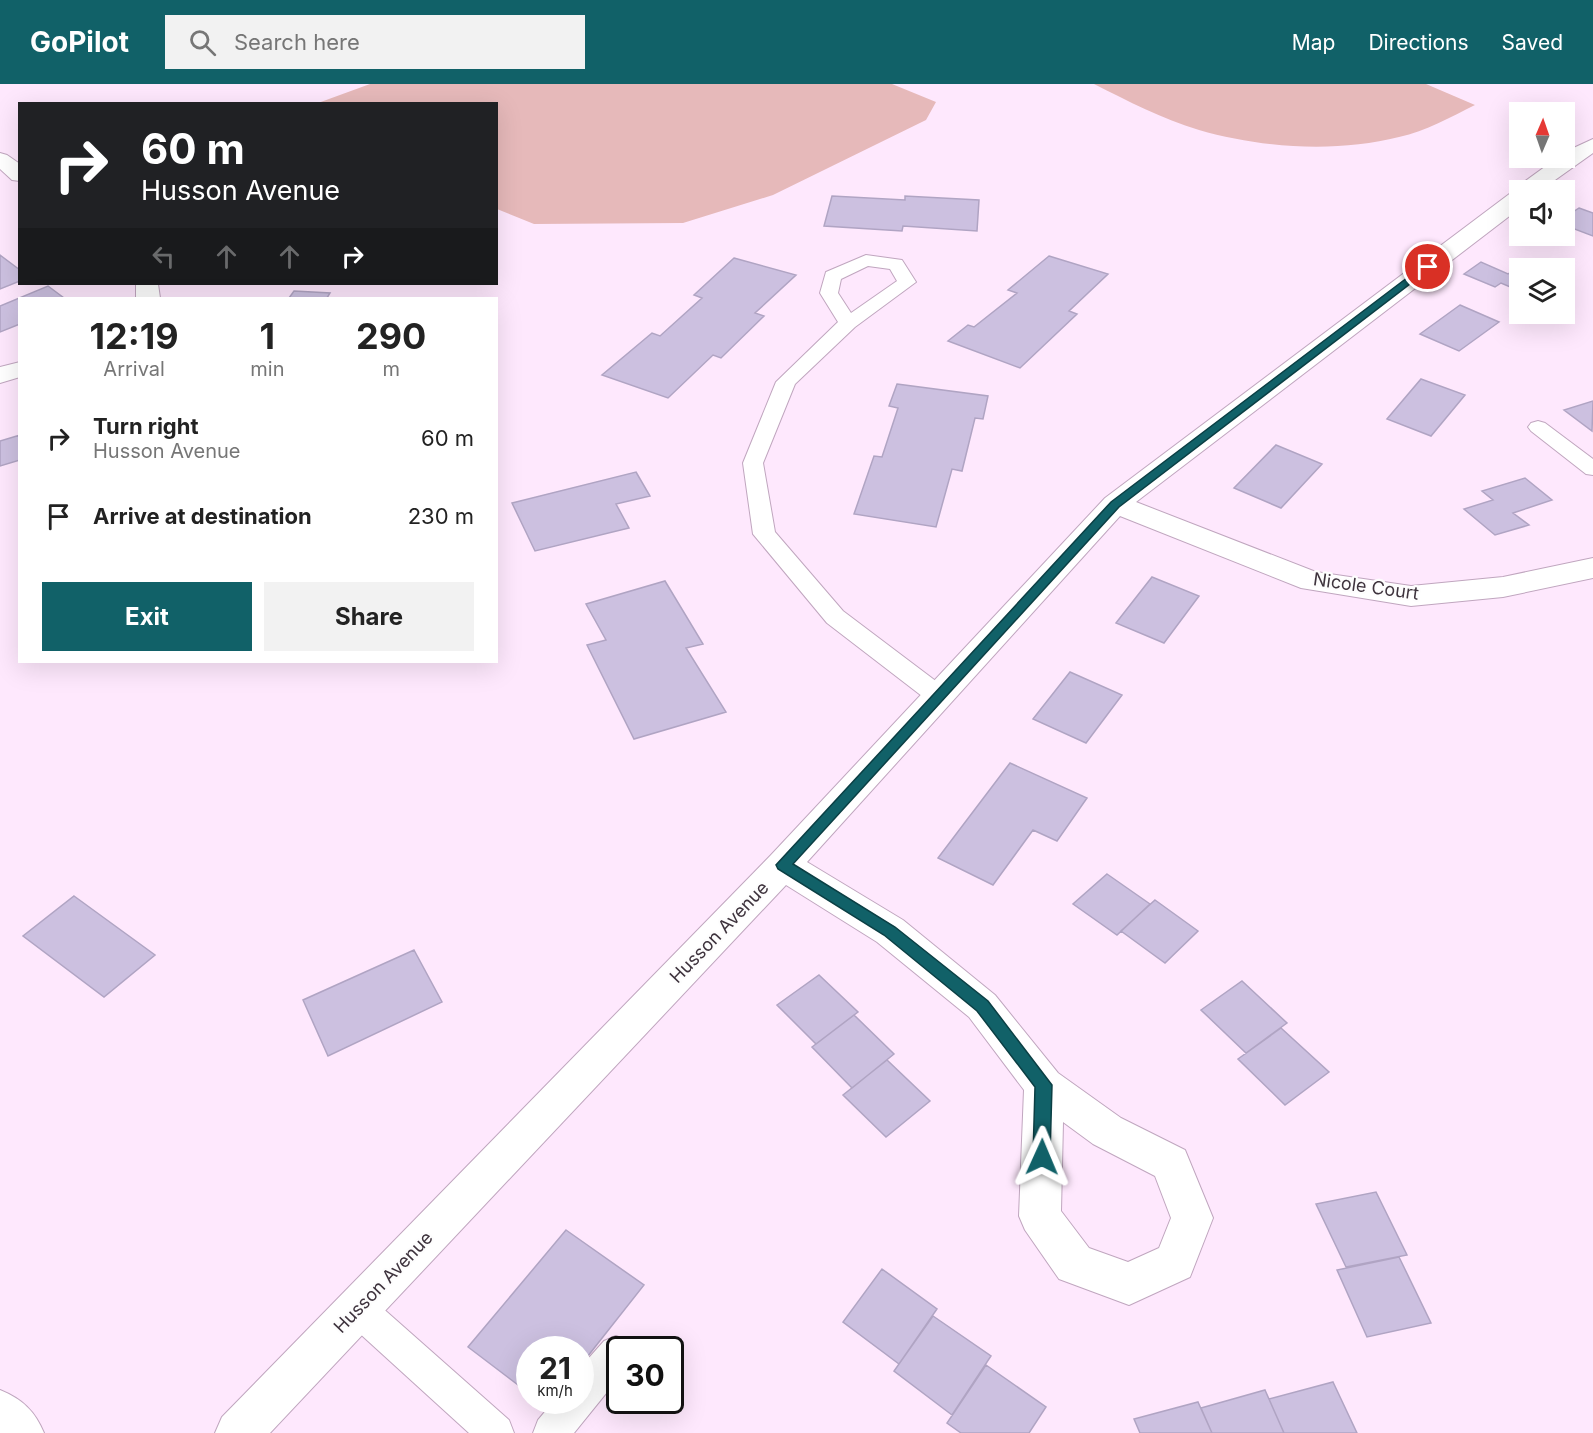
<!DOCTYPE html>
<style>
body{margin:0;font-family:Inter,sans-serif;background:#f2f2f2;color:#222;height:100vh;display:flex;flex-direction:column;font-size:22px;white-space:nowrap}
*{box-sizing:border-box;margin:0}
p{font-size:20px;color:#767676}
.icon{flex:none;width:33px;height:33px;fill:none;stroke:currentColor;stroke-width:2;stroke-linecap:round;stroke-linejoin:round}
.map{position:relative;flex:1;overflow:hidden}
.panel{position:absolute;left:18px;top:213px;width:480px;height:366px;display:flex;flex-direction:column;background:#fff;border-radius:0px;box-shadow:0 6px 24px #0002}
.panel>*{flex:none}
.guide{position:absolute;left:18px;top:18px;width:480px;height:183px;border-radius:0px;box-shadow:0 6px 24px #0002;background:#202124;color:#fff;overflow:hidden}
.needle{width:39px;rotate:2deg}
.controls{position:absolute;left:1509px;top:18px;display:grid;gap:12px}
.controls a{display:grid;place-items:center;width:66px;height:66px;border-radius:0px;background:#fff;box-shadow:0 6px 24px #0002;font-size:30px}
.speed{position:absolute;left:516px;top:1252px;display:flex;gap:12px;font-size:30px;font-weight:700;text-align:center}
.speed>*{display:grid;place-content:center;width:78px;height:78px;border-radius:50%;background:#fff;box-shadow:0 6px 24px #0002;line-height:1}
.speed small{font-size:15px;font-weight:400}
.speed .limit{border:3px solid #111;border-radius:9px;background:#fff;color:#111}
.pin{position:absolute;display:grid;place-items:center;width:51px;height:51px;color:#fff;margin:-26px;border:3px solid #fff;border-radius:50%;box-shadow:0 2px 6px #0007}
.me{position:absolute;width:66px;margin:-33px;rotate:1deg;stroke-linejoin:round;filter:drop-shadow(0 0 4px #0008)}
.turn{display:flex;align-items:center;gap:21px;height:126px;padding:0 24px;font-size:27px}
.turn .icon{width:78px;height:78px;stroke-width:2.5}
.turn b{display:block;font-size:42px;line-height:51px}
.lanes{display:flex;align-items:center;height:57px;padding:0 24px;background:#0003;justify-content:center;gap:30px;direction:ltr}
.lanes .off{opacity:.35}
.eta{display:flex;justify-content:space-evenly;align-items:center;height:102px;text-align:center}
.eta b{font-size:36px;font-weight:700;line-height:42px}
.cta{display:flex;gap:12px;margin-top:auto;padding:12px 24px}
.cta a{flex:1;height:69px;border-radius:0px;background:#116168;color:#fff;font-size:24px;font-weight:700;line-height:69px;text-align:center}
.cta a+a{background:#f2f2f2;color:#222}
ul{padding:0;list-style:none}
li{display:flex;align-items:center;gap:18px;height:78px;padding:0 24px}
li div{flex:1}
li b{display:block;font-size:22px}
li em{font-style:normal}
header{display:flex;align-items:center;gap:36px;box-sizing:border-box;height:84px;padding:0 30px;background:#116168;color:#fff}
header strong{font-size:28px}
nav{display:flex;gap:33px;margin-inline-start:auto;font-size:21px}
.search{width:420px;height:54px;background:#f2f2f2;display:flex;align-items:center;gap:15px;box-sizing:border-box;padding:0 21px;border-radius:0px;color:#767676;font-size:22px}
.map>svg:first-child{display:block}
.green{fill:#e6b9ba}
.building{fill:#ccc0e0;stroke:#b0a4c3;stroke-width:1.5}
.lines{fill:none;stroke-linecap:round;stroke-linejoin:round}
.service-casing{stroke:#c0a6bf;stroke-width:2}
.minor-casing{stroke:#c0a6bf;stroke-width:2}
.service{fill:#fff;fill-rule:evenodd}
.minor{fill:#fff;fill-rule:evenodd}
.route{fill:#116168;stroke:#0b3f44;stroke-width:1.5}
.labels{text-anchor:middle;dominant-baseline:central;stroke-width:4.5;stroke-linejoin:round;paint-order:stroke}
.street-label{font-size:18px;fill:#3e333d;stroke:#fdfdfd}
</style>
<header>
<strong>GoPilot</strong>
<div class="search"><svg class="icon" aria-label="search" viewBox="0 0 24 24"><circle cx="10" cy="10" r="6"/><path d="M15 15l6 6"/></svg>Search here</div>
<nav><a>Map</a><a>Directions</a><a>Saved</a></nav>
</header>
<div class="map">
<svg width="1593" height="1349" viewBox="0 0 1593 1349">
<rect width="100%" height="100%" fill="#fee8fd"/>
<path class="green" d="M 370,0 L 892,0 L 936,18 L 926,36 L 773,111 L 683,139 L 534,140 L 497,125 L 496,20 L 318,19 Z
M 1094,0 L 1426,0 L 1475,21 C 1451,33 1426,47 1399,53 C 1336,69 1261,64 1199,46 C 1162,35 1128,17 1094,0 Z"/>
<path class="building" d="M 832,112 L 905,116 L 905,112 L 979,116 L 977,147 L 903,142 L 902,147 L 824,142 Z
M 1579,124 L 1593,129 L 1593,152 L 1564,141 L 1564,134 Z
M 0,171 L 20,186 L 20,197 L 0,205 Z
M 1049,172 L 1108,190 L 1069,227 L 1077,230 L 1020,284 L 948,257 L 968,241 L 974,243 L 1017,209 L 1008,206 Z
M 734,174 L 796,191 L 755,229 L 764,232 L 721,274 L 713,271 L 668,314 L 602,291 L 652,249 L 660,252 L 702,214 L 694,211 Z
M 1526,177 L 1544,184 L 1520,184 L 1520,207 L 1501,199 L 1495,203 L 1464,190 L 1481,178 L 1508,190 Z
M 48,202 L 64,214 L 20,214 L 20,240 L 0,248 L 0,222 Z
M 294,207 L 330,209 L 327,214 L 289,214 Z
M 1460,221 L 1499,238 L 1459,267 L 1420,250 Z
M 1421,295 L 1465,311 L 1431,352 L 1387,335 Z
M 897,300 L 988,312 L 983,335 L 975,334 L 962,387 L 952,385 L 936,443 L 854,430 L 874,372 L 882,373 L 898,324 L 889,322 Z
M 1593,317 L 1592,347 L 1564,326 Z
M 20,351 L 20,376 L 0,382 L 0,357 Z
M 1276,361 L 1322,380 L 1281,424 L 1234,404 Z
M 636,388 L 650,412 L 616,420 L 629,444 L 535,467 L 512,419 Z
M 1525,394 L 1552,416 L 1513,429 L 1529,441 L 1495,451 L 1464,425 L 1493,416 L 1482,407 Z
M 1152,493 L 1199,512 L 1164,559 L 1116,539 Z
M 665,497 L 703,560 L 686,564 L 726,628 L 634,655 L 587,561 L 606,556 L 586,520 Z
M 1070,588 L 1122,611 L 1086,659 L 1033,635 Z
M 1010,679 L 1087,714 L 1057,757 L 1033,746 L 993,801 L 938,774 Z
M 1107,790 L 1150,820 L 1117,851 L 1073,820 Z
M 74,812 L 155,871 L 104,913 L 23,852 Z
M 1155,816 L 1198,847 L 1165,879 L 1121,847 Z
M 414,866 L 442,918 L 328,972 L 303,916 Z
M 819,891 L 858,928 L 816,960 L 777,921 Z
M 1242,897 L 1287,939 L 1246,969 L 1201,926 Z
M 854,931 L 894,970 L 852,1004 L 812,963 Z
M 1281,944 L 1329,988 L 1285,1021 L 1238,975 Z
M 887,976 L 930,1017 L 886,1053 L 843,1011 Z
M 1376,1108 L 1407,1171 L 1346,1183 L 1316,1120 Z
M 566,1146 L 644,1201 L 580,1282 L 580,1266 L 530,1266 L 530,1310 L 468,1263 Z
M 1399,1173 L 1431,1239 L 1367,1253 L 1337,1186 Z
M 882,1185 L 937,1225 L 899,1280 L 843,1238 Z
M 933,1232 L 991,1272 L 952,1331 L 894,1287 Z
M 986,1281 L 1046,1323 L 1029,1349 L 961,1349 L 947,1339 Z
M 1333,1298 L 1357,1349 L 1284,1349 L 1269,1315 Z
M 1265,1306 L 1284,1349 L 1212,1349 L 1201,1324 Z
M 1198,1318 L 1212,1349 L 1140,1349 L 1134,1335 Z"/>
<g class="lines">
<g class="service-casing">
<path id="service" d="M 866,171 L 902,176 L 916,198 L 855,243 L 795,300 L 763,379 L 775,448 L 843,527 L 949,607 L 952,613 L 949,619 L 940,622 L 931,619 L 827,539 L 753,450 L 743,379 L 776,298 L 838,238 L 820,209 L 826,188 ZM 868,182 L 890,185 L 897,197 L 851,229 L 838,209 L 841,195 Z
M 1538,337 L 1545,339 L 1593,375 L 1593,391 L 1586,390 L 1531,347 L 1528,343 L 1531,339 Z
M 358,1208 L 370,1213 L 509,1336 L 514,1349 L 469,1349 L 346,1237 L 341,1225 L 346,1213 Z
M 616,1252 L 628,1257 L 632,1266 L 620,1266 L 620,1292 L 574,1349 L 533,1349 L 538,1336 L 554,1317 L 580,1317 L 580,1284 L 604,1257 Z"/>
</g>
<g class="minor-casing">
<path id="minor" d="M 1593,55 L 1593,69 L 1541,106 L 1520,106 L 1520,124 L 1136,418 L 1316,488 L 1411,502 L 1503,493 L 1593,474 L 1593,494 L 1503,513 L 1411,522 L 1301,504 L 1120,432 L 807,778 L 903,836 L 995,911 L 1058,989 L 1121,1034 L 1185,1066 L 1213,1134 L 1190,1193 L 1129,1221 L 1059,1195 L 1025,1146 L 1019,1132 L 1024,1006 L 969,933 L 877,858 L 786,801 L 270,1349 L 215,1349 L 222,1333 L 771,771 L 1105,414 L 1512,108 L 1518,107 L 1520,101 L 1557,74 L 1564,74 L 1567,67 ZM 1063,1038 L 1093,1060 L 1155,1092 L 1171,1134 L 1159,1164 L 1128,1178 L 1089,1164 L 1061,1127 Z
M 0,69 L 7,71 L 20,80 L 20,97 L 12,96 L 0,85 Z
M 136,200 L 158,200 L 160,214 L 136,214 Z
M 20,278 L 20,293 L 0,299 L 0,283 Z
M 0,1306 C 22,1315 35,1327 44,1349 L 0,1349 Z"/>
</g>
<use href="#service" class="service"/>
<use href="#minor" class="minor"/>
</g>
<path class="route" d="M 1424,181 L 1432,183 L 1119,423 L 793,780 L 895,843 L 988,917 L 1052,1001 L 1050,1073 L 1048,1078 L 1042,1081 L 1036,1078 L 1033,1073 L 1035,1003 L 977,927 L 884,851 L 778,785 L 776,781 L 1111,418 Z"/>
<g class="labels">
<g class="street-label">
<text transform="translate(1366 502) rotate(8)">Nicole Court</text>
<text transform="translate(719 848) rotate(-46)">Husson Avenue</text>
<text transform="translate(383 1198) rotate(-46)">Husson Avenue</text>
</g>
</g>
</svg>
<div class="controls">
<a><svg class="needle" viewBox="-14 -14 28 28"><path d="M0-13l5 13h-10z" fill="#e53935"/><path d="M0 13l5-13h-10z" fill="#767676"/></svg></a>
<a><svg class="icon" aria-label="sound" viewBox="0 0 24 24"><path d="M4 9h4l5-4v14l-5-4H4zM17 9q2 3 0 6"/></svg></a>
<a><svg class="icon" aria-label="layers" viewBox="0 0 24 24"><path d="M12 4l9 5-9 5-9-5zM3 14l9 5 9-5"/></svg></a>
</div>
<div class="speed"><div>21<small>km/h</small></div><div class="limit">30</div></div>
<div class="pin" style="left:1428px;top:183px;background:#d93025"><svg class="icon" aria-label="arrive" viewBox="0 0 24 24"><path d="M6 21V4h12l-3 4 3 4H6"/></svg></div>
<svg class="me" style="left:1042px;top:1073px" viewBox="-20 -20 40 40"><path d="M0-17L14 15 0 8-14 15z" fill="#116168" stroke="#fff" stroke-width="4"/></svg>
<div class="guide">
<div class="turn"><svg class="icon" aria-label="right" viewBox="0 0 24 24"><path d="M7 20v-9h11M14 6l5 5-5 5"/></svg><div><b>60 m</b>Husson Avenue</div></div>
<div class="lanes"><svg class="icon off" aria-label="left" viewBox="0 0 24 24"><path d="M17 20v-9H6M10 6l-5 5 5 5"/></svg><svg class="icon off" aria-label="ahead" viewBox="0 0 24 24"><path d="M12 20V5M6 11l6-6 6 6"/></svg><svg class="icon off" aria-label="ahead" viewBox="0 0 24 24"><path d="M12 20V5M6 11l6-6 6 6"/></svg><svg class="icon" aria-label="right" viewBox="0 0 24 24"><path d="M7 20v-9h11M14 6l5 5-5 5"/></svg></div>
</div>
<section class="panel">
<div class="eta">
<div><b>12:19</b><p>Arrival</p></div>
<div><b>1</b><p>min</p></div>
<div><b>290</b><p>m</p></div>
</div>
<ul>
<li><svg class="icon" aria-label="right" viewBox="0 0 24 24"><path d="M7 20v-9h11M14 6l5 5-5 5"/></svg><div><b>Turn right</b><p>Husson Avenue</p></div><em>60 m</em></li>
<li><svg class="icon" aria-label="arrive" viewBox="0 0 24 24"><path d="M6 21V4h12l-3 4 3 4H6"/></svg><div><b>Arrive at destination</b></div><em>230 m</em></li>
</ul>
<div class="cta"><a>Exit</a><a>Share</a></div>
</section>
</div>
